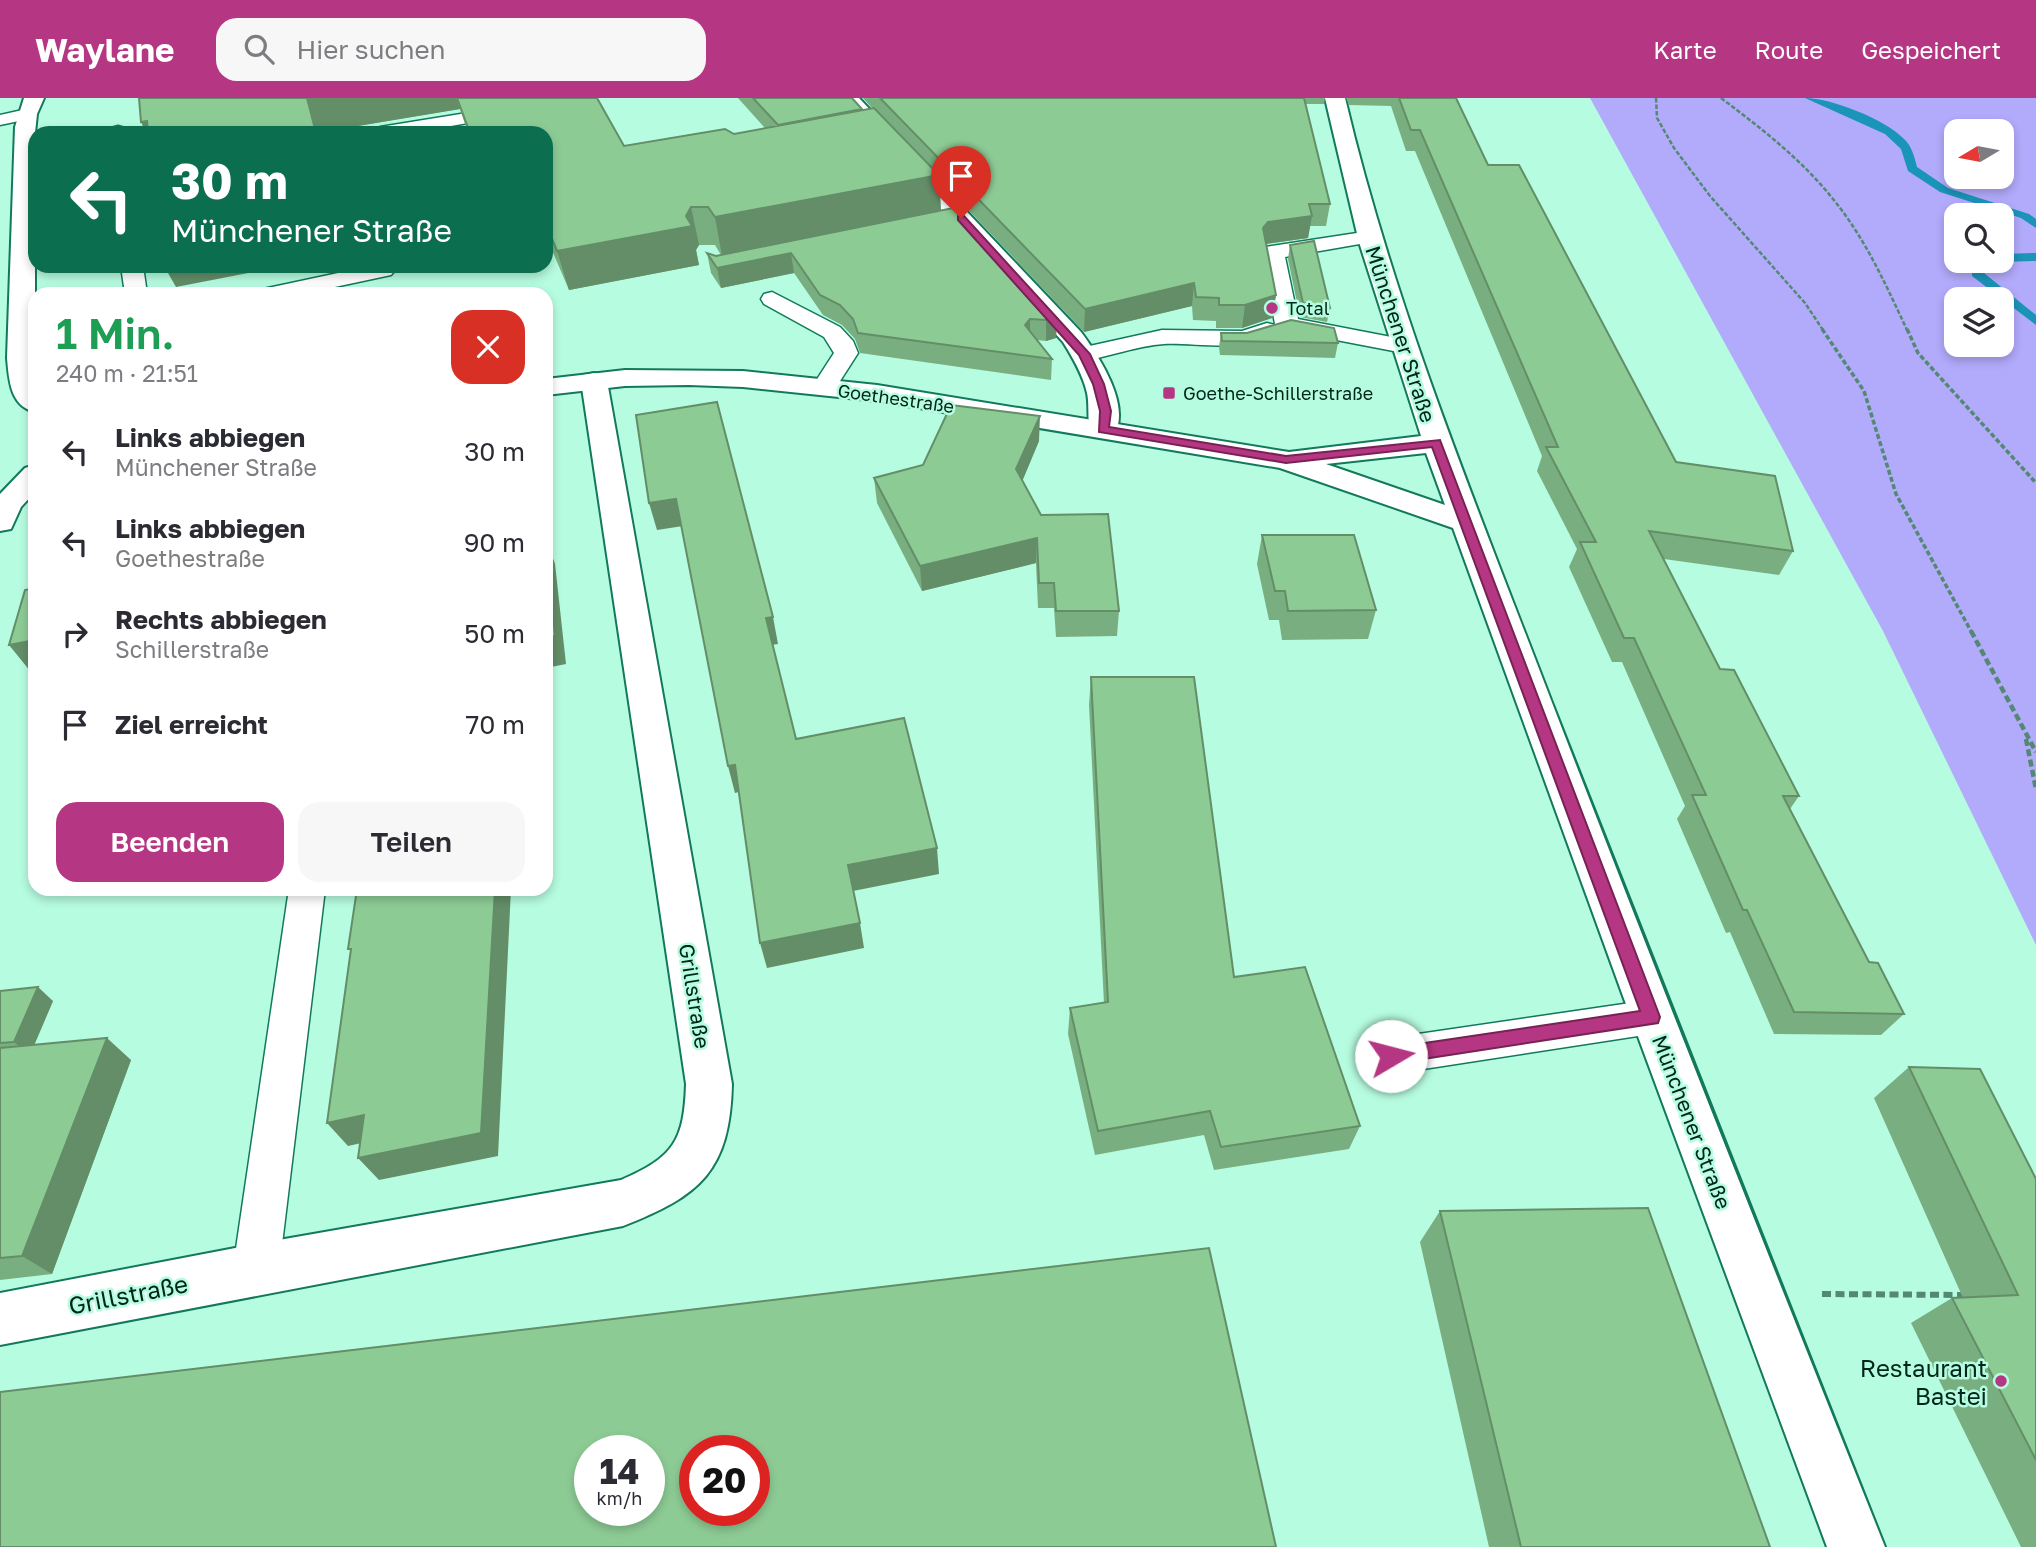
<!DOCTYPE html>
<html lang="de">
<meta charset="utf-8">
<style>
body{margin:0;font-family:"Golos Text",sans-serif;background:#f7f7f7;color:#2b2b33;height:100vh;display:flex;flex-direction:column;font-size:26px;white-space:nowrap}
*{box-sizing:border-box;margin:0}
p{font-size:23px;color:#7c7c81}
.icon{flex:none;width:38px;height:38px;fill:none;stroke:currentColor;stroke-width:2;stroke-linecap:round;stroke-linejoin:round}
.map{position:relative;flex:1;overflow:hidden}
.drawer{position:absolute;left:28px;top:189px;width:525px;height:609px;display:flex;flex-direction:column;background:#fff;border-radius:21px;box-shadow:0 4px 10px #0003}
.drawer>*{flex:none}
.banner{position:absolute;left:28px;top:28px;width:525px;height:147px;border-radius:21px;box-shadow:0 4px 10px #0003;background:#0b6e4f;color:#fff;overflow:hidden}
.needle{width:46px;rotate:260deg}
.buttons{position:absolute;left:1944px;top:21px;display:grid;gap:14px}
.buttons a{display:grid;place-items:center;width:70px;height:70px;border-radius:14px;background:#fff;box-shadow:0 4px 10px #0003;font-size:35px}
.speed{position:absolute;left:574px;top:1337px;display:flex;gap:14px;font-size:35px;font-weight:700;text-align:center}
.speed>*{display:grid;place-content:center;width:91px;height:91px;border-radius:50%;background:#fff;box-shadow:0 4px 10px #0003;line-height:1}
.speed small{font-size:18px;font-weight:400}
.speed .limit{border:10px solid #d22;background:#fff;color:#111}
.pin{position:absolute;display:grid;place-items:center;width:60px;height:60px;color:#fff;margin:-72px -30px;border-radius:50% 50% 50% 0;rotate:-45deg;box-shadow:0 0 7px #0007}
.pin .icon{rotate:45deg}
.me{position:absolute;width:77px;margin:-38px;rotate:82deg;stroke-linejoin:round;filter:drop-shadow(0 0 5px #0008)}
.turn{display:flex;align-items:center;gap:24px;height:147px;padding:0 28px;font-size:32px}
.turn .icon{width:91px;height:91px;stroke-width:2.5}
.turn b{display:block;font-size:49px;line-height:60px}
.round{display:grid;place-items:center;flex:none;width:74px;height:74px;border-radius:21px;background:#f7f7f7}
.head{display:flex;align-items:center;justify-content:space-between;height:119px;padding:0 28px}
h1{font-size:42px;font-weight:600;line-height:52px;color:#1e9e55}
.primary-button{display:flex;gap:14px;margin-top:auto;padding:14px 28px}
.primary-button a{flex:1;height:80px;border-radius:21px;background:#b53682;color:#fff;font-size:28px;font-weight:600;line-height:80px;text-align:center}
.primary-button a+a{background:#f7f7f7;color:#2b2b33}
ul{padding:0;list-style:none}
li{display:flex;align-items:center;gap:21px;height:91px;padding:0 28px}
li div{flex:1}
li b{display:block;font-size:26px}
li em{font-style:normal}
header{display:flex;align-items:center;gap:42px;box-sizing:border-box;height:98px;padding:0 35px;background:#b53682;color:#fff}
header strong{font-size:33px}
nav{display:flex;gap:38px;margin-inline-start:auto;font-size:24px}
.search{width:490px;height:63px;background:#f7f7f7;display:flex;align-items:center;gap:18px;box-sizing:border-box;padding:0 24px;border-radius:21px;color:#7c7c81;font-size:26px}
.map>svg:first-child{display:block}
.forest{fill:#b2aafb;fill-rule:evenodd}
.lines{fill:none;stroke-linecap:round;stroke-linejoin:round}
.stream{fill:#1a94b7;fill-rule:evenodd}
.lane-casing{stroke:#13795c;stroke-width:3}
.street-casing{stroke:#13795c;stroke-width:4}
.secondary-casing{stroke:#13795c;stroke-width:4}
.path-far3{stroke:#548875;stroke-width:2.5;stroke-dasharray:4.5 2;stroke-linecap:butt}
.path-far2{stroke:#548875;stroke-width:3.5;stroke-dasharray:5 2.5;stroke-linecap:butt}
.path-far1{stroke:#548875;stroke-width:4.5;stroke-dasharray:7 3.5;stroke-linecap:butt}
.path{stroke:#548875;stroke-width:6;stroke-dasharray:9 4.5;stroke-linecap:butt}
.lane{fill:#fff;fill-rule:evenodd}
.street{fill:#fff;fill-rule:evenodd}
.secondary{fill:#fff;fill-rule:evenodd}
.wall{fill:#79af80}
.shaded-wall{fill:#638e68}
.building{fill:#8dcb95;stroke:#638e68;stroke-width:2;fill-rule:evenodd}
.route{fill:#b53682;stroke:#762354;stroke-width:2}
.poi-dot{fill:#b53682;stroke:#b6fce0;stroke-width:2.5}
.labels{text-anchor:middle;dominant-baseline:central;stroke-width:5;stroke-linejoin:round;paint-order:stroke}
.far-poi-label{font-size:18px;fill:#00251a;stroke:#b6fce0;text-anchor:start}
.far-street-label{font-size:18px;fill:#00251a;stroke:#b6fce0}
.street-label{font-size:21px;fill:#00251a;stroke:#b6fce0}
.near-street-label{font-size:24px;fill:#00251a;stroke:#b6fce0}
.near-poi-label{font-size:24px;fill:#00251a;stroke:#b6fce0;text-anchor:end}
</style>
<header>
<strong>Waylane</strong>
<div class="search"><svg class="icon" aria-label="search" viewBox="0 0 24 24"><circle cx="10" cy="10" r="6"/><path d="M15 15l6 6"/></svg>Hier suchen</div>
<nav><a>Karte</a><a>Route</a><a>Gespeichert</a></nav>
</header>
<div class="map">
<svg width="2036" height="1449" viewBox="0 0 2036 1449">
<rect width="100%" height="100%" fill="#b6fce0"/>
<path class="forest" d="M 1590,0 L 2036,0 L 2036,847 L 1883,533 ZM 1956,33 L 2002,33 L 2002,79 L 1956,79 ZM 1956,117 L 2002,117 L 2002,163 L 1956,163 ZM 1956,201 L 2002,201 L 2002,247 L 1956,247 Z"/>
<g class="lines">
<path class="stream" d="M 1805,0 C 1831,0 1884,21 1903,40 C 1912,48 1914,58 1917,69 L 1948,90 L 2029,116 L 2036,121 L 2036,130 L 2021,120 L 1940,94 L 1908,73 L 1901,51 L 1885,36 Z
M 2036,155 L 2036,163 L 2002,164 L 1999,163 L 2002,163 L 2002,156 Z
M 1985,163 L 1998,163 L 1984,175 L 2036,217 L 2036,227 L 1972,178 L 1972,172 Z"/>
<g class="lane-casing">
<path id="lane" d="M 27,11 L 36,16 L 33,20 L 0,27 L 0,17 Z
M 473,14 L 479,15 L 482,19 L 479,23 L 412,35 L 371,35 L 380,29 Z
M 118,28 L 125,30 L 127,35 L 109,35 L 111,30 Z
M 1370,133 L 1377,135 L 1381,139 L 1377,143 L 1285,159 L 1298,221 L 1412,243 L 1416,248 L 1412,253 L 1404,255 L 1279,231 L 1275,226 L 1262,154 L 1265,149 Z
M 121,168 L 143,168 L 147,196 L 125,196 Z
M 371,168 L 399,168 L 391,177 L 302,196 L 260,196 L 263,191 Z
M 772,194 L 840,229 L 853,243 L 858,255 L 833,294 L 824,296 L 815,294 L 812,289 L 834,255 L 824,239 L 764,206 L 761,201 L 764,196 Z
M 1267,225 L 1275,227 L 1279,232 C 1262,257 1191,244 1164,246 C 1137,248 1110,258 1084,263 L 1076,261 L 1072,256 L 1076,251 L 1162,232 L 1242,233 Z
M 289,791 L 325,791 L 279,1171 L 272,1187 L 256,1194 L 240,1187 L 233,1171 Z
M 1651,902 L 1665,907 L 1671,919 L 1665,931 L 1651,936 L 1391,976 L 1377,971 L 1371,958 L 1377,945 L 1391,940 Z"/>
</g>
<g class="street-casing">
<path id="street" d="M 838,0 L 859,0 L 1081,234 C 1098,257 1133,309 1113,338 L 1103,340 L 1093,338 C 1086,327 1090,308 1087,295 C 1083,277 1073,260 1063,244 Z
M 594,275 L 604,277 L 607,283 L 732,986 C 730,1073 700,1098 623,1128 L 0,1247 L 0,1195 L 256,1146 L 621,1082 C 674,1059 684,1043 686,986 L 581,283 L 584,277 Z
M 35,367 L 35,394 L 21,409 L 11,431 L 0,433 L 0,396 L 25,370 Z"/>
</g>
<g class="secondary-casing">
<path id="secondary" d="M 24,0 L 44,0 L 37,16 L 35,35 L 35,314 C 10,308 9,282 7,260 L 15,29 Z
M 1325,0 L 1345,0 C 1394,208 1475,404 1551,602 C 1660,885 1772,1167 1885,1449 L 1827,1449 L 1623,898 L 1453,430 L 1280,370 L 877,303 L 743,289 L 689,287 L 625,288 L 546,297 L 546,281 L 625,272 L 743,273 L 877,287 L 1289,354 L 1421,338 L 1359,144 ZM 1426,355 L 1445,407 L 1326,366 Z"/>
</g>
<path class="path-far3" d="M 1656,0 L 1657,20 L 1674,50 L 1710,98 L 1805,205 L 1823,232
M 1721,0 C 1761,30 1802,62 1833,101 C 1865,140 1886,187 1907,232"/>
<path class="path-far2" d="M 1822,231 L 1864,293 L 1896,396 L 1972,535
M 1907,231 L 1918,255 L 2036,385"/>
<path class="path-far1" d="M 1971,533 L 2036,654
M 2026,641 L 2036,691"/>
<path class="path" d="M 1822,1196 L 1967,1197"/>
<use href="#lane" class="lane"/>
<use href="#street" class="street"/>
<use href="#secondary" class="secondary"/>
</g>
<path class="wall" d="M 139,0 L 597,0 L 624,48 L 734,36 L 765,30 L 738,0 L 852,0 L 862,12 L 872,10 L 863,0 L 1325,0 L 1324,6 L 1305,6 L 1330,106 L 1326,128 L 1310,128 L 1308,140 L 1266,146 L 1276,197 L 1272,220 L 1242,230 L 1216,230 L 1216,223 L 1193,222 L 1192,208 L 1084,234 L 939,81 L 941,113 L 1057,220 L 1056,240 L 1046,243 L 1037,242 L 1052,261 L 1051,282 L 860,255 L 855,241 L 842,227 L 823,217 L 794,175 L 721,190 L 711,175 L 707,155 L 716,158 L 721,157 L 715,147 L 699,147 L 696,152 L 699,167 L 569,192 L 546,138 L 546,35 L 468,35 L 460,11 L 321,34 L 321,35 L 146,35 Z
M 1346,0 L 1456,0 L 1488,67 L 1676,364 L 1793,453 L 1779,477 L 1664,461 L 1720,571 L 1799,698 L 1790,711 L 1869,864 L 1904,916 L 1881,937 L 1774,936 L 1730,834 L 1726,835 L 1677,721 L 1685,708 L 1622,564 L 1612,564 L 1569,469 L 1577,451 L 1537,373 L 1542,358 L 1415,53 L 1406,53 L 1391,8 L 1349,7 Z
M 1290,147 L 1330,210 L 1327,224 L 1300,219 L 1288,161 Z
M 1221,235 L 1338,245 L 1335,260 L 1220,257 L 1219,249 Z
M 1039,343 L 1022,382 L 1041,417 L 1119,513 L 1117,538 L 1056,539 L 1054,510 L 1038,510 L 1036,465 L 922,493 L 877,405 L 874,380 Z
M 1262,437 L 1376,512 L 1368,541 L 1282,542 L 1279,522 L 1269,522 L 1257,466 Z
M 1091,579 L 1234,879 L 1360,1028 L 1349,1051 L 1214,1072 L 1204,1037 L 1095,1057 L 1068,936 L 1070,910 L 1104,905 L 1089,607 Z
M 0,893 L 53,903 L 34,947 L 131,962 L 52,1176 L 0,1182 Z
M 1909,969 L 2036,1081 L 2036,1449 L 2021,1449 L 1911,1225 L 1952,1200 L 1963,1200 L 1874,1000 Z
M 1440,1113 L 1770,1449 L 1489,1449 L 1420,1144 Z"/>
<path class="shaded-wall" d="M 307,0 L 456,0 L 460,11 L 316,35 Z
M 147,23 L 154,35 L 146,35 L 141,24 Z
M 939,77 L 941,115 L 722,158 L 715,119 Z
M 691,109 L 699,147 L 696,152 L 699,167 L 569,192 L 557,153 L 686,118 Z
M 1312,118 L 1308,140 L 1265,146 L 1263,130 L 1268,124 Z
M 791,155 L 794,175 L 721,190 L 717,170 Z
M 164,168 L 285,168 L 176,189 Z
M 1194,185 L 1192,208 L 1084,234 L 1085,211 Z
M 1276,197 L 1272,220 L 1242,230 L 1245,207 Z
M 1057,220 L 1056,240 L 1046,243 L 1046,222 Z
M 1030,221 L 1030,241 L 1025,227 Z
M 1040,318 L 1039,343 L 1017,396 L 1016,371 Z
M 676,401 L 683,428 L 657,432 L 649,405 Z
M 1037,440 L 1036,465 L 922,493 L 920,468 Z
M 546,441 L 555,466 L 566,566 L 546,570 Z
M 773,519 L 778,546 L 771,547 L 766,520 Z
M 35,542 L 35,579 L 9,547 Z
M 735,667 L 742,693 L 735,695 L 728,668 Z
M 937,750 L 939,776 L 853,793 L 848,767 Z
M 495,791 L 511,791 L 498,1058 L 379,1082 L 358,1060 Z
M 860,825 L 864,850 L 767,870 L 760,845 Z
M 38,889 L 53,903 L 30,957 L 14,944 Z
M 107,940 L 131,962 L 52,1176 L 22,1158 Z
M 364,1017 L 384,1040 L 348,1048 L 327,1025 Z"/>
<path class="building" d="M 139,0 L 307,0 L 316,35 L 148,35 L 147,23 L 141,24 Z
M 457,0 L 597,0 L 624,48 L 725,31 L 734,36 L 874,10 L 939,77 L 715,119 L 708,109 L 691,109 L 686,118 L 692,128 L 557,153 L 546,126 L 546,35 L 470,35 Z
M 753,0 L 852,0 L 862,11 L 778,27 Z
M 880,0 L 1304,0 L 1330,106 L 1309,106 L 1312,118 L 1268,124 L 1263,130 L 1276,197 L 1245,207 L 1219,207 L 1219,200 L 1196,199 L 1194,185 L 1085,211 Z
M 1399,0 L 1456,0 L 1488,67 L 1519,67 L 1676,364 L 1775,378 L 1793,453 L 1649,433 L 1720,571 L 1734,572 L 1799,698 L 1783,698 L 1869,864 L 1878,865 L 1904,916 L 1794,914 L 1747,812 L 1743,812 L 1692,697 L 1706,697 L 1634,540 L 1624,540 L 1580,444 L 1596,444 L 1546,349 L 1558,349 L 1420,32 L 1411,32 Z
M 953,110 L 1057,220 L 1046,222 L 1030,221 L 1025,227 L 1052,261 L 858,235 L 853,221 L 840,207 L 820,197 L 791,155 L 717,170 L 707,155 L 716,158 Z
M 1314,143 L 1330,210 L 1303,205 L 1290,147 Z
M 1291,222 L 1334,230 L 1338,245 L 1222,243 L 1221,235 L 1247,235 Z
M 717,304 L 773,519 L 766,520 L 796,641 L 904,620 L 937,750 L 848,767 L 860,825 L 760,845 L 735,667 L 728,668 L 676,401 L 649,405 L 636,317 Z
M 951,307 L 1040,318 L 1016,371 L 1041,417 L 1108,416 L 1119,513 L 1056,513 L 1054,485 L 1039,485 L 1037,440 L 920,468 L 874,380 L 923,367 Z
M 1262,437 L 1354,437 L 1376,512 L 1288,513 L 1285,493 L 1275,493 Z
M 546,446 L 555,538 L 546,540 Z
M 35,475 L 35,542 L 9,547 L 25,492 L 30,491 Z
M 1091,579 L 1194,579 L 1234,879 L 1305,869 L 1360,1028 L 1221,1049 L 1210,1013 L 1098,1033 L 1070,910 L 1108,904 Z
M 357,791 L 495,791 L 481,1035 L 358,1060 L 364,1017 L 327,1025 L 351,851 L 348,851 Z
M 38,889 L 14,944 L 0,945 L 0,893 Z
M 107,940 L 22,1158 L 0,1160 L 0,950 Z
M 1909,969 L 1980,971 L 2036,1081 L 2036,1362 L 1952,1200 L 2018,1197 Z
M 1648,1110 L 1770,1449 L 1521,1449 L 1440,1113 Z
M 1209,1150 L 1276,1449 L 0,1449 L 0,1294 ZM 590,1353 L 649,1353 L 649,1412 L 590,1412 ZM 695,1353 L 754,1353 L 754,1412 L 695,1412 Z"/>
<path class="route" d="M 958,118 L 964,118 L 1090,256 L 1104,286 L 1111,313 L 1109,329 L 1286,358 L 1440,342 L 1660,919 L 1658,925 L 1391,966 L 1384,964 L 1382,958 L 1384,953 L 1391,950 L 1640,913 L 1432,349 L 1286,365 L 1099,334 L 1100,313 L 1093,286 L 1079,257 L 958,122 Z"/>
<g class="poi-dot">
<circle cx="1272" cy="210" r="7"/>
<rect x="1162" y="288" width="14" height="14" rx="3.5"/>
<circle cx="2001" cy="1283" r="7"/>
</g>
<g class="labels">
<g class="far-poi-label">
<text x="1286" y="210">Total</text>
<text x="1183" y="295">Goethe-Schillerstraße</text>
</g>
<g class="far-street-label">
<text transform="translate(896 300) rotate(8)">Goethestraße</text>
</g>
<g class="street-label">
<text transform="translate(1401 236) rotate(72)">Münchener Straße</text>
<text transform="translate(695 898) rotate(81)">Grillstraße</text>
<text transform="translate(1692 1024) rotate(69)">Münchener Straße</text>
</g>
<g class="near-street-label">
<text transform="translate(128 1196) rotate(-11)">Grillstraße</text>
</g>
<g class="near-poi-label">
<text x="1987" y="1269">Restaurant<tspan x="1987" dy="28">Bastei</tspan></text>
</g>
</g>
</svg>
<div class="buttons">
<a><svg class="needle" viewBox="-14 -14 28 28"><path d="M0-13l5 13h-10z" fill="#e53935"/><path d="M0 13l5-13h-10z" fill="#7c7c81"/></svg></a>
<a><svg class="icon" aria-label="search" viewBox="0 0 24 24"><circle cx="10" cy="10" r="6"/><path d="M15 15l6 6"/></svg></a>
<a><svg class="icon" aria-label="layers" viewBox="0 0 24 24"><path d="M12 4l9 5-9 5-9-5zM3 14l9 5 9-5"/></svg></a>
</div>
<div class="speed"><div>14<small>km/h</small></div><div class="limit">20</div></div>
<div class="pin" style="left:961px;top:120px;background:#d93025"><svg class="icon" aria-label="arrive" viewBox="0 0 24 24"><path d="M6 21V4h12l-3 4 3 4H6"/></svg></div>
<svg class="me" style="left:1391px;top:958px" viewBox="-20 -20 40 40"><circle r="19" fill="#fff"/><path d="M0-13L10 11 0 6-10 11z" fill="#b53682"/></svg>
<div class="banner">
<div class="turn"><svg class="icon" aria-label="left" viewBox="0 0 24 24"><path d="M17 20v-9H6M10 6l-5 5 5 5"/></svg><div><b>30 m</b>Münchener Straße</div></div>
</div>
<section class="drawer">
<div class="head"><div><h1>1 Min.</h1><p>240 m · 21:51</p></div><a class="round" style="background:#d93025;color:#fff"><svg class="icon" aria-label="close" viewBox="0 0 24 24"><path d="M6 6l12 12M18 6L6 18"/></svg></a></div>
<ul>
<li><svg class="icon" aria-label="left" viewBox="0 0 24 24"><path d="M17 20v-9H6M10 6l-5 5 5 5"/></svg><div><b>Links abbiegen</b><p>Münchener Straße</p></div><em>30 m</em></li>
<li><svg class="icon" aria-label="left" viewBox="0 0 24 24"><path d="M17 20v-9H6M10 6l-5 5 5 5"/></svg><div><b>Links abbiegen</b><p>Goethestraße</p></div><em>90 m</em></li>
<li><svg class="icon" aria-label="right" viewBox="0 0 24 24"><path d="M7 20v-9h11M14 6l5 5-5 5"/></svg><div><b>Rechts abbiegen</b><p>Schillerstraße</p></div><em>50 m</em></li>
<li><svg class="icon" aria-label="arrive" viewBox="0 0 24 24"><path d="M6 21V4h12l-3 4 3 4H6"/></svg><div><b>Ziel erreicht</b></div><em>70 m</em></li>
</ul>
<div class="primary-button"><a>Beenden</a><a>Teilen</a></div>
</section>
</div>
